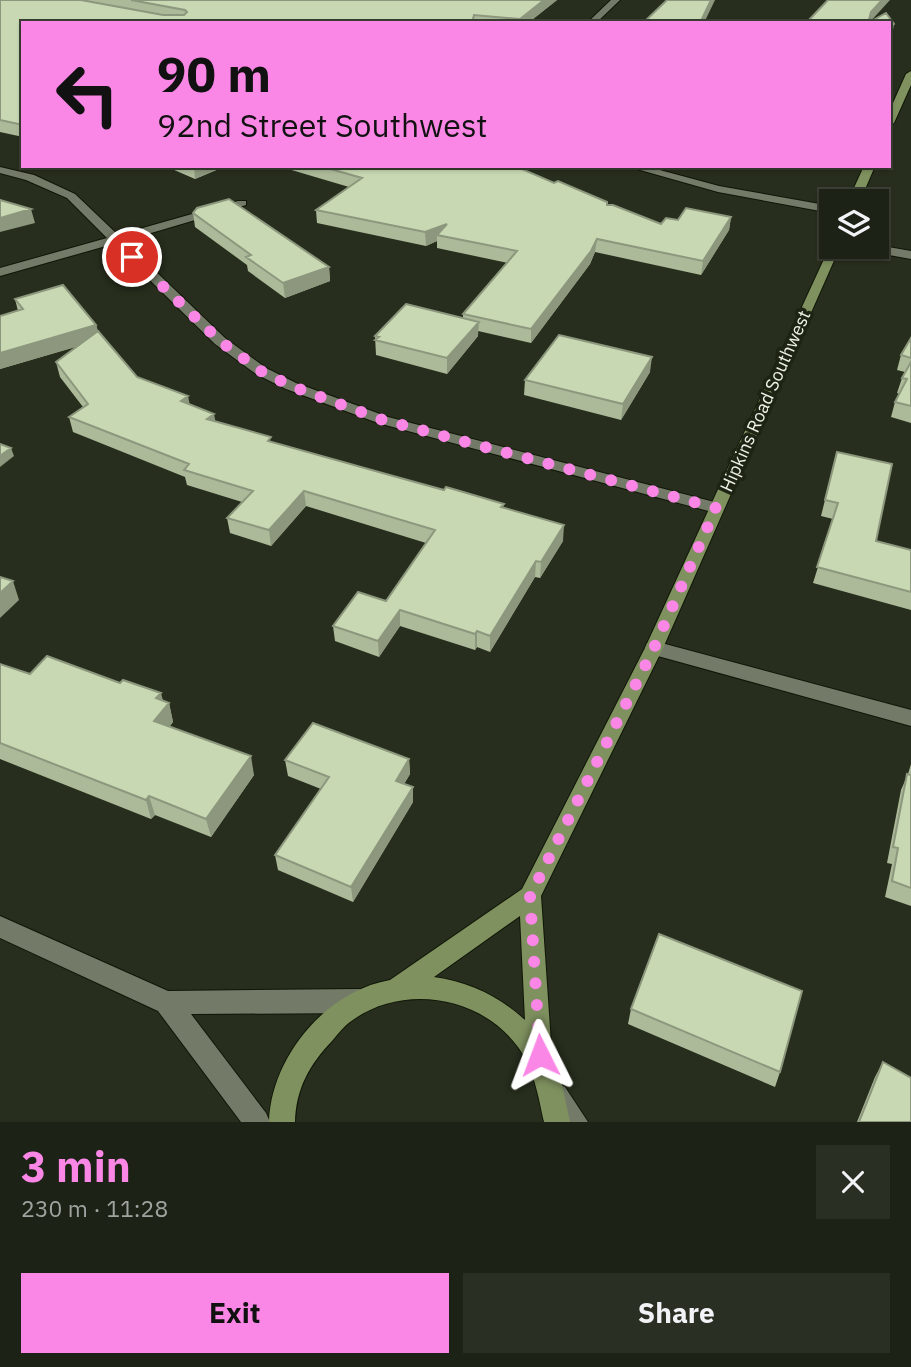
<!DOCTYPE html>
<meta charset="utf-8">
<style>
body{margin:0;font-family:"IBM Plex Sans",sans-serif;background:#2a2f23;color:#f1f3f6;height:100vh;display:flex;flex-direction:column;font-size:26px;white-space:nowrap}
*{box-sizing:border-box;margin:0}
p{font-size:23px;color:#a0a4a1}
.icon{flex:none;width:38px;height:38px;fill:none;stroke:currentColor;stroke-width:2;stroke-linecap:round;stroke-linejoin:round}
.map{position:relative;height:1122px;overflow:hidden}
.side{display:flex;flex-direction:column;background:#1d2216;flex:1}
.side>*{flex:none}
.banner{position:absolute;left:21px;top:21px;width:870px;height:147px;border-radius:0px;box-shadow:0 2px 5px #0004,0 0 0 2px #3b3f35;background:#fa87e6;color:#111;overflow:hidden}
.controls{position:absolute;left:819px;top:189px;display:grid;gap:14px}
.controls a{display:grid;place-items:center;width:70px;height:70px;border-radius:0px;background:#1d2216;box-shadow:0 2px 5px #0004,0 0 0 2px #3b3f35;font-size:35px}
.pin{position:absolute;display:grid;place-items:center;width:60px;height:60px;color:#fff;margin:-30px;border:4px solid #fff;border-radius:50%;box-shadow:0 2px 7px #0007}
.me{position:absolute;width:77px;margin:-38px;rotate:357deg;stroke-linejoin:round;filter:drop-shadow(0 0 5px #0008)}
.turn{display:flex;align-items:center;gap:24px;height:147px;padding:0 21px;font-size:32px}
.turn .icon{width:91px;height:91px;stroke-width:2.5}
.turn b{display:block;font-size:49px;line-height:60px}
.round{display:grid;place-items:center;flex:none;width:74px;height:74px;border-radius:0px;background:#2a2f23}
.overview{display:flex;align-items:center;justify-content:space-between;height:119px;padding:0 21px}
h1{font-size:42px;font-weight:700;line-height:52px;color:#fa87e6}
.cta{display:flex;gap:14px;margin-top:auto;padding:14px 21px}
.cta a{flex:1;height:80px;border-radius:0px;background:#fa87e6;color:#111;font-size:28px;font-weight:700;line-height:80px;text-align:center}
.cta a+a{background:#2a2f23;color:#f1f3f6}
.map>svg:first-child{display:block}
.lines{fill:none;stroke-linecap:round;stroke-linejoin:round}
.lane-casing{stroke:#101607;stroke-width:2}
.street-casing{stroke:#101607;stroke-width:2}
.secondary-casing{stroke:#101607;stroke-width:2}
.lane{fill:#737b68;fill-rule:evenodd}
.street{fill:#737b68;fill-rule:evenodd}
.secondary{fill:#7f915f;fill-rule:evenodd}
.wall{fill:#acba99}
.shaded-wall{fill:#8c977d}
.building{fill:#c8d8b2;stroke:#8c977d;stroke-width:2}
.route{stroke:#fa87e6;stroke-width:12;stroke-dasharray:0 21.6}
.labels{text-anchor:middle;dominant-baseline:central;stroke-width:7;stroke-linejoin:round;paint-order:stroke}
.street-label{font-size:18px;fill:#eef3e8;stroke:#1e2414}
</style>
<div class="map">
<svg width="911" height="1122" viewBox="0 0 911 1122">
<rect width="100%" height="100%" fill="#272e1d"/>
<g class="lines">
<g class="lane-casing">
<path id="lane" d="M 654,641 L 911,710 L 911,726 L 647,653 L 645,648 L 647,643 Z"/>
</g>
<g class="street-casing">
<path id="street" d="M 611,0 L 620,0 L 596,23 L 587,23 Z
M 626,166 L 645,166 L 719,186 L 831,206 L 831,213 L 718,192 Z
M 0,167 L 34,175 L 75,194 L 118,235 L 238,201 L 246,201 L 246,205 L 124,241 L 225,338 L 266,368 L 296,383 L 388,417 L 722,504 L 724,508 L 716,513 L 378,423 L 286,389 L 256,374 L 215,344 L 113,244 L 0,276 L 0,268 L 107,238 L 67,198 L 26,180 L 0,173 Z
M 877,245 L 911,251 L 911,259 L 867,251 L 861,247 Z
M 0,916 L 168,991 L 359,989 L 368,993 L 371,1001 L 368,1009 L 359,1013 L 191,1014 L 266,1113 L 270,1122 L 241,1122 L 158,1011 L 0,938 Z
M 556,1083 L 565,1087 L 588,1122 L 559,1122 L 543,1096 L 547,1087 Z"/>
</g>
<g class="secondary-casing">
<path id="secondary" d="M 911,71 L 911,85 L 894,123 L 889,126 L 889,112 L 906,74 Z
M 864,166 L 875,166 L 860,201 L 848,201 Z
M 831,244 L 831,247 L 840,247 L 663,648 L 541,896 L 552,1058 L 560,1075 L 570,1122 L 544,1122 C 538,1095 534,1069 518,1047 C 480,995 401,983 350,1022 C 343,1027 337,1035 332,1041 C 309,1065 296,1089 295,1122 L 269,1122 C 271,1057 326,991 390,980 L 522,889 L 645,648 ZM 520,916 L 525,1020 C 498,996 470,982 434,977 Z"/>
</g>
<use href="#lane" class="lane"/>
<use href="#street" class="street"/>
<use href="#secondary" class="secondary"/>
</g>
<path class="wall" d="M 0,0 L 557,0 L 528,23 L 23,23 L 23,137 L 0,132 Z
M 165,166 L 226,166 L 195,179 Z
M 278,166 L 515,166 L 607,205 L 661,224 L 678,220 L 731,217 L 729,230 L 701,275 L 595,252 L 590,264 L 531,343 L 478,331 L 478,336 L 447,374 L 376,355 L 375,336 L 463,318 L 463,314 L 508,263 L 437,248 L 437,241 L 426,246 L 317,223 L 316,210 L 349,187 Z
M 193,213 L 329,267 L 330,281 L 285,298 L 248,271 L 247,265 L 195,227 Z
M 15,299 L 96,325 L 98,331 L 137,377 L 189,404 L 215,422 L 272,442 L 386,474 L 444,490 L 504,504 L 503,507 L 563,541 L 540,578 L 535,577 L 490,652 L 477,647 L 475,650 L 400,626 L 379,657 L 335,641 L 333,626 L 386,601 L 426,543 L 306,506 L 271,546 L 230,533 L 227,518 L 242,502 L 187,485 L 185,477 L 73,432 L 69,417 L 83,407 L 60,377 L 56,362 L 78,346 L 0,369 L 0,316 L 18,311 Z
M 911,338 L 911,423 L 891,417 L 895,402 L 900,394 L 897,393 L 902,378 L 905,372 L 897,370 L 901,355 Z
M 650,372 L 621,420 L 524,395 L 525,380 Z
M 837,452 L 876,541 L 911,550 L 911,610 L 813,583 L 833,519 L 821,516 Z
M 0,664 L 30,674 L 163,701 L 169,703 L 173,722 L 170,726 L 254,775 L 211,837 L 155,815 L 151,819 L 0,759 Z
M 409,759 L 410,774 L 404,784 L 413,802 L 353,902 L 278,870 L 275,855 L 321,789 L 288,776 L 285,760 Z
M 911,764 L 911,906 L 885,897 L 892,864 L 887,863 L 901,790 L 908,774 Z
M 631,1009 L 780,1072 L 775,1087 L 628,1024 Z
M 883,1062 L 911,1122 L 857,1122 L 875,1077 Z"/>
<path class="shaded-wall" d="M 544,0 L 557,0 L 528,23 L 519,23 L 520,19 Z
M 711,0 L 715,0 L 704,23 L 700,23 Z
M 882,0 L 890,0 L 869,23 L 868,23 L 871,12 Z
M 894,24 L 892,36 L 889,38 L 889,29 Z
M 194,166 L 226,166 L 195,179 Z
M 31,209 L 35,223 L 0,232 L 0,218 Z
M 731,217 L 729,230 L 701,275 L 703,261 Z
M 447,224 L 437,235 L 437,241 L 426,246 L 425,232 Z
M 597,239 L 595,252 L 590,264 L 531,343 L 531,329 Z
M 329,267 L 330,281 L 285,298 L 283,283 Z
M 479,322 L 478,336 L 447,374 L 447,358 Z
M 96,325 L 100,340 L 0,369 L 0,353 Z
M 652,357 L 650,372 L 621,420 L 623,404 Z
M 188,396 L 191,411 L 181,401 Z
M 214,414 L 217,429 L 207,419 Z
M 11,448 L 14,456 L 0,467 L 0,456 Z
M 304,491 L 306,506 L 271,546 L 269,530 Z
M 564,525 L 563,541 L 540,578 L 541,562 Z
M 536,561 L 535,577 L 490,652 L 490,636 Z
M 13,581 L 19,600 L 0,618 L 0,593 Z
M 400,610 L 400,626 L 379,657 L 378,641 Z
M 477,631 L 477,647 L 475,650 L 475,634 Z
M 161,693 L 165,708 L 169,703 L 173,722 L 159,740 L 154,721 L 156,698 Z
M 251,756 L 254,775 L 211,837 L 206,819 Z
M 409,759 L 410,774 L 397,796 L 396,781 Z
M 413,787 L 413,802 L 353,902 L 351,887 Z
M 149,796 L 155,815 L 151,819 L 146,800 Z"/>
<path class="building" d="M 0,0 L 81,0 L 163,15 L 184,15 L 187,12 L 185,10 L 131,0 L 544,0 L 520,19 L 474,15 L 472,23 L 41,23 L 35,22 L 35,23 L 23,23 L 23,125 L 0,120 Z
M 667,0 L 711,0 L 700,23 L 643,23 Z
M 828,0 L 882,0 L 871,12 L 868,23 L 806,23 Z
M 886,13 L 894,24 L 889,29 L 889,23 L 868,23 Z
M 320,166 L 515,166 L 554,183 L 558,181 L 607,202 L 607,205 L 613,205 L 661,224 L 666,218 L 678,220 L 686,208 L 731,217 L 703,261 L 597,239 L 591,251 L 531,329 L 463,314 L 517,251 L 437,235 L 447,224 L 425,232 L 316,210 L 362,178 Z
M 229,199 L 329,267 L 283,283 L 246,257 L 251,255 L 193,213 L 197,208 Z
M 0,200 L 31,209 L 0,218 Z
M 63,285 L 96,325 L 0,353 L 0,316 L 23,309 L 15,299 Z
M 406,304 L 479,322 L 447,358 L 375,340 L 379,337 L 375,336 Z
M 98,331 L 137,377 L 188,396 L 181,401 L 214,414 L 207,419 L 271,437 L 268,441 L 386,474 L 444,490 L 446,487 L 504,504 L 501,507 L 564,525 L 541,562 L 536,561 L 490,636 L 477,631 L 475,634 L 400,610 L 378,641 L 333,626 L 358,592 L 386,601 L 435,530 L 304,491 L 269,530 L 227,518 L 253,491 L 184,470 L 189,464 L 69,417 L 88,404 L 56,362 Z
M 559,335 L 652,357 L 623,404 L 525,380 Z
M 911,338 L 911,358 L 901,355 Z
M 911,362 L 911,406 L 895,402 L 907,379 L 902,378 Z
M 0,444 L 11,448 L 0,456 Z
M 837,452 L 892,464 L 876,541 L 911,550 L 911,592 L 817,567 L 838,503 L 825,500 Z
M 0,577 L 13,581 L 0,593 Z
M 47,656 L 120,683 L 123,680 L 161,693 L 156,698 L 169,703 L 154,721 L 251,756 L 206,819 L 149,796 L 146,800 L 0,743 L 0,664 L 30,674 Z
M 313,723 L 409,759 L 396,781 L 413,787 L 351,887 L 275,855 L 329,777 L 285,760 Z
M 907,774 L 911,775 L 911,888 L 892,881 L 898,848 L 893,847 Z
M 659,934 L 802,991 L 780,1072 L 631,1009 Z
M 883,1062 L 911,1078 L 911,1122 L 859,1122 Z"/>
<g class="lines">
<path class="route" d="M 132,257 L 220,341 L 261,371 L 291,386 L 383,420 L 716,508 L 654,648 L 530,896 L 540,1055"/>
</g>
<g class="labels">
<g class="street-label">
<text transform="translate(765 401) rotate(-66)">Hipkins Road Southwest</text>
</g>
</g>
</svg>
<div class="controls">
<a><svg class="icon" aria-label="layers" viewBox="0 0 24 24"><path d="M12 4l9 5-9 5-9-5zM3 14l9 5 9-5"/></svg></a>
</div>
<div class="pin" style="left:132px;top:257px;background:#d93025"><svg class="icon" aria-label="arrive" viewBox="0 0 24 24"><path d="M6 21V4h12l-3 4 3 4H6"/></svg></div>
<svg class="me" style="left:540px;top:1055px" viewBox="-20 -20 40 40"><path d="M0-17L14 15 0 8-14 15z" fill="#fa87e6" stroke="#fff" stroke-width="4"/></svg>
<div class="banner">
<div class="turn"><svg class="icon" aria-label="left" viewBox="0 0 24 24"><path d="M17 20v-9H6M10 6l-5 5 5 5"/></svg><div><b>90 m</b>92nd Street Southwest</div></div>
</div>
</div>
<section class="side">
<div class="overview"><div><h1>3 min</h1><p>230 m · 11:28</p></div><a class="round"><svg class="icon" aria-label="close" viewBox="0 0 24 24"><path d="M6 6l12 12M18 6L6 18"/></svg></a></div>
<div class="cta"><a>Exit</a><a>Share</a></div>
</section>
